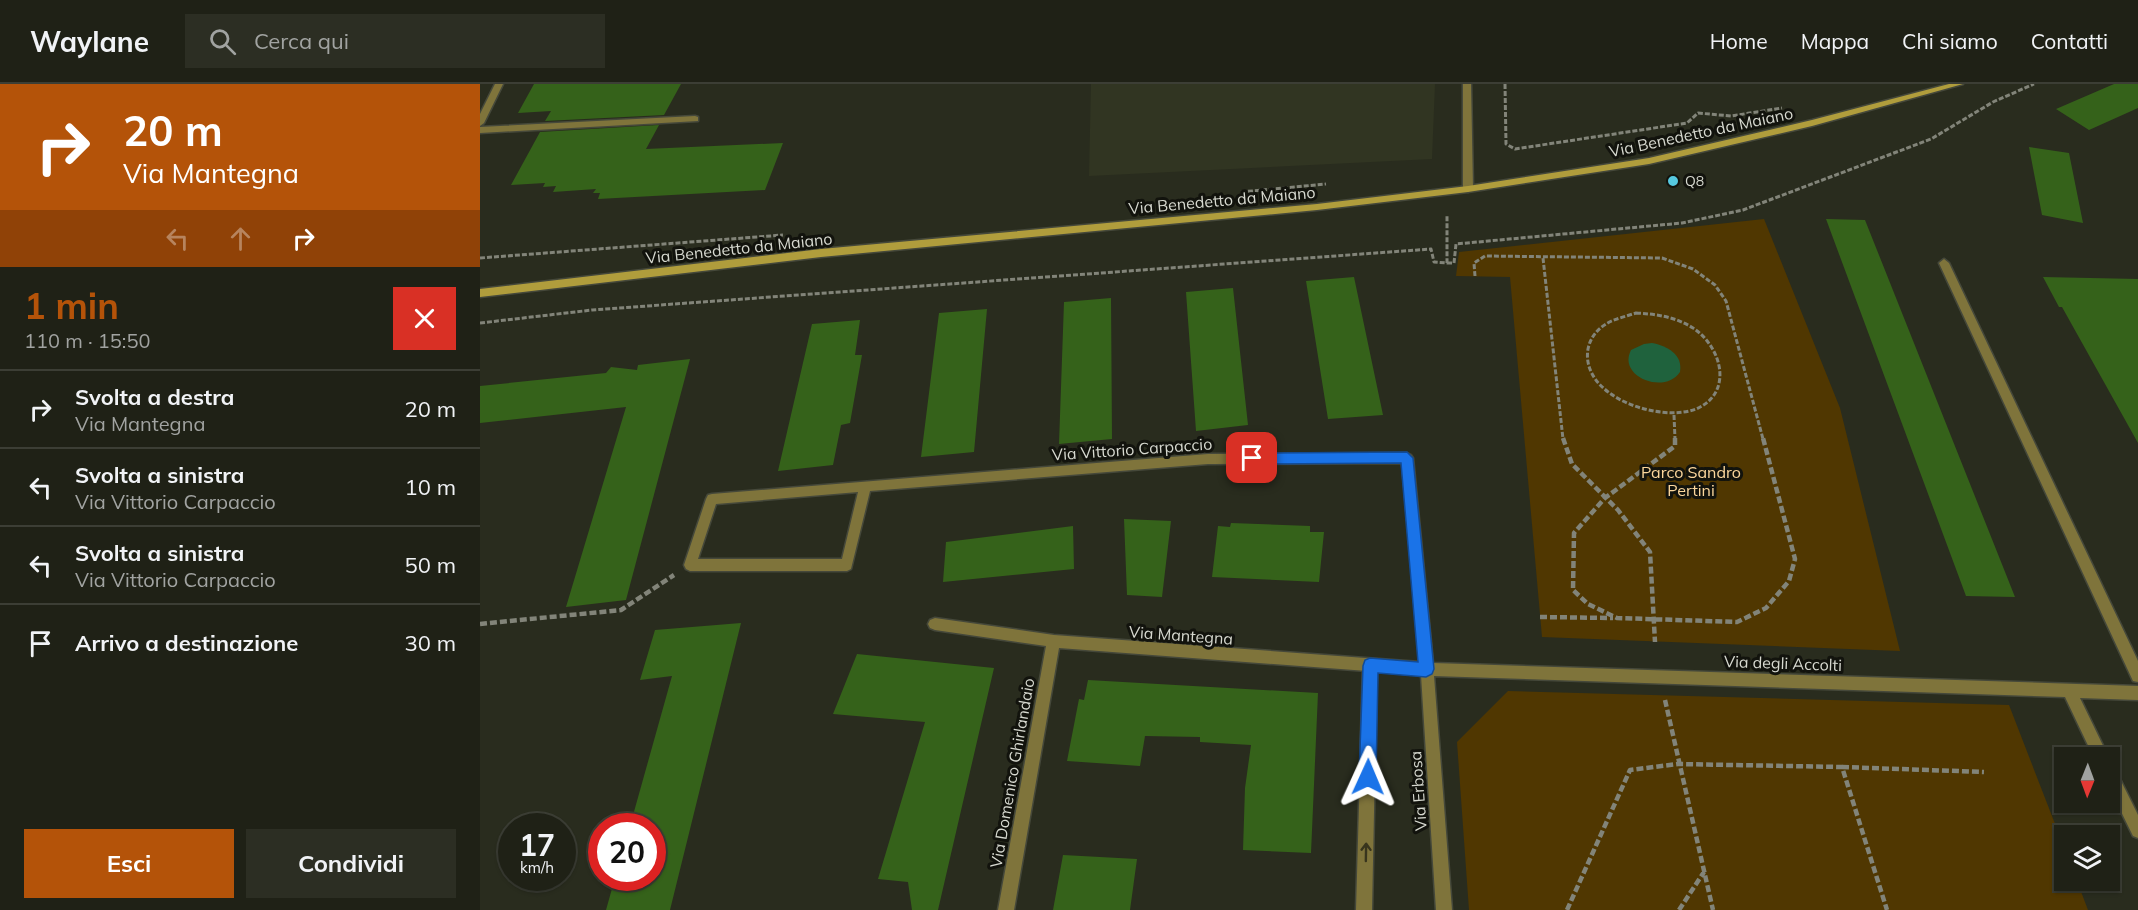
<!DOCTYPE html>
<html lang="it">
<meta charset="utf-8">
<style>
body{margin:0;font-family:Mulish,sans-serif;background:#2c2e23;color:#f1f3f6;height:100vh;display:flex;flex-direction:column;font-size:22px;white-space:nowrap}
*{box-sizing:border-box;margin:0}
p{font-size:20px;color:#a1a3a1}
.icon{flex:none;width:33px;height:33px;fill:none;stroke:currentColor;stroke-width:2;stroke-linecap:round;stroke-linejoin:round}
.map{position:relative;flex:1;overflow:hidden}
.panel{display:flex;flex-direction:column;background:#1f2116;width:480px}
.panel>*{flex:none}
.guide{background:#b45309;color:#fff;overflow:hidden}
.needle{width:39px;rotate:181deg}
.buttons{position:absolute;left:1574px;top:663px;display:grid;gap:12px}
.buttons a{display:grid;place-items:center;width:66px;height:66px;border-radius:0px;background:#1f2116;box-shadow:0 2px 4px #0004,0 0 0 2px #3c3e35;font-size:30px}
.speed{position:absolute;left:18px;top:729px;display:flex;gap:12px;font-size:30px;font-weight:700;text-align:center}
.speed>*{display:grid;place-content:center;width:78px;height:78px;border-radius:50%;background:#1f2116;box-shadow:0 2px 4px #0004,0 0 0 2px #3c3e35;line-height:1}
.speed small{font-size:15px;font-weight:400}
.speed .limit{border:9px solid #d22;background:#fff;color:#111}
.pin{position:absolute;display:grid;place-items:center;width:51px;height:51px;color:#fff;margin:-26px;border-radius:12px;box-shadow:0 3px 9px #0006}
.me{position:absolute;width:66px;margin:-33px;rotate:1deg;stroke-linejoin:round;filter:drop-shadow(0 0 4px #0008)}
.turn{display:flex;align-items:center;gap:21px;height:126px;padding:0 24px;font-size:27px}
.turn .icon{width:78px;height:78px;stroke-width:2.5}
.turn b{display:block;font-size:42px;line-height:51px}
.lanes{display:flex;align-items:center;height:57px;padding:0 24px;background:#0003;justify-content:center;gap:30px;direction:ltr}
.lanes .off{opacity:.35}
.round{display:grid;place-items:center;flex:none;width:63px;height:63px;border-radius:0px;background:#2c2e23}
.headline{display:flex;align-items:center;justify-content:space-between;height:102px;padding:0 24px}
h1{font-size:36px;font-weight:700;line-height:45px;color:#b45309}
.cta{display:flex;gap:12px;margin-top:auto;padding:12px 24px}
.cta a{flex:1;height:69px;border-radius:0px;background:#b45309;color:#fff;font-size:24px;font-weight:700;line-height:69px;text-align:center}
.cta a+a{background:#2c2e23;color:#f1f3f6}
ul{padding:0;list-style:none}
li{display:flex;align-items:center;gap:18px;height:78px;padding:0 24px;border-top:2px solid #3c3e35}
li div{flex:1}
li b{display:block;font-size:22px}
li em{font-style:normal}
header{display:flex;align-items:center;gap:36px;box-sizing:border-box;height:84px;padding:0 30px;background:#1f2116;border-bottom:2px solid #3c3e35}
header strong{font-size:28px}
nav{display:flex;gap:33px;margin-inline-start:auto;font-size:21px}
.search{width:420px;height:54px;background:#2c2e23;display:flex;align-items:center;gap:15px;box-sizing:border-box;padding:0 21px;border-radius:0px;color:#a1a3a1;font-size:22px}
main{display:flex;flex:1;min-height:0}
.map>svg:first-child{display:block}
.built{fill:#313522}
.green{fill:#503701}
.water{fill:#1f623d}
.building{fill:#35621a}
.lines{fill:none;stroke-linecap:round;stroke-linejoin:round}
.service-casing{stroke:#45483a;stroke-width:3}
.minor-casing{stroke:#45483a;stroke-width:3}
.secondary-casing{stroke:#45483a;stroke-width:3}
.path-far1{stroke:#828479;stroke-width:3;stroke-dasharray:5 2;stroke-linecap:butt}
.path{stroke:#828479;stroke-width:4.5;stroke-dasharray:7 3;stroke-linecap:butt}
.service{fill:#7f743b;fill-rule:evenodd}
.minor{fill:#7f743b;fill-rule:evenodd}
.secondary{fill:#b09d3c;fill-rule:evenodd}
.oneway{stroke:#38351d}
.route{fill:#1a73e8;stroke:#114b97;stroke-width:1.5}
.poi-dot{fill:#56c9e0;stroke:#12130d;stroke-width:2}
.labels{text-anchor:middle;dominant-baseline:central;stroke-width:6;stroke-linejoin:round;paint-order:stroke}
.far-poi-label{font-size:14px;fill:#d7d9d0;stroke:#12130d;text-anchor:start}
.street-label{font-size:16px;fill:#d7d9d0;stroke:#12130d}
.park-label{font-size:16px;fill:#fcd79c;stroke:#12130d}
</style>
<header>
<strong>Waylane</strong>
<div class="search"><svg class="icon" aria-label="search" viewBox="0 0 24 24"><circle cx="10" cy="10" r="6"/><path d="M15 15l6 6"/></svg>Cerca qui</div>
<nav><a>Home</a><a>Mappa</a><a>Chi siamo</a><a>Contatti</a></nav>
</header>
<main>
<section class="panel">
<div class="guide">
<div class="turn"><svg class="icon" aria-label="right" viewBox="0 0 24 24"><path d="M7 20v-9h11M14 6l5 5-5 5"/></svg><div><b>20 m</b>Via Mantegna</div></div>
<div class="lanes"><svg class="icon off" aria-label="left" viewBox="0 0 24 24"><path d="M17 20v-9H6M10 6l-5 5 5 5"/></svg><svg class="icon off" aria-label="ahead" viewBox="0 0 24 24"><path d="M12 20V5M6 11l6-6 6 6"/></svg><svg class="icon" aria-label="right" viewBox="0 0 24 24"><path d="M7 20v-9h11M14 6l5 5-5 5"/></svg></div>
</div>
<div class="headline"><div><h1>1 min</h1><p>110 m · 15:50</p></div><a class="round" style="background:#d93025;color:#fff"><svg class="icon" aria-label="close" viewBox="0 0 24 24"><path d="M6 6l12 12M18 6L6 18"/></svg></a></div>
<ul>
<li><svg class="icon" aria-label="right" viewBox="0 0 24 24"><path d="M7 20v-9h11M14 6l5 5-5 5"/></svg><div><b>Svolta a destra</b><p>Via Mantegna</p></div><em>20 m</em></li>
<li><svg class="icon" aria-label="left" viewBox="0 0 24 24"><path d="M17 20v-9H6M10 6l-5 5 5 5"/></svg><div><b>Svolta a sinistra</b><p>Via Vittorio Carpaccio</p></div><em>10 m</em></li>
<li><svg class="icon" aria-label="left" viewBox="0 0 24 24"><path d="M17 20v-9H6M10 6l-5 5 5 5"/></svg><div><b>Svolta a sinistra</b><p>Via Vittorio Carpaccio</p></div><em>50 m</em></li>
<li><svg class="icon" aria-label="arrive" viewBox="0 0 24 24"><path d="M6 21V4h12l-3 4 3 4H6"/></svg><div><b>Arrivo a destinazione</b></div><em>30 m</em></li>
</ul>
<div class="cta"><a>Esci</a><a>Condividi</a></div>
</section>
<div class="map">
<svg width="1658" height="826" viewBox="0 0 1658 826">
<rect width="100%" height="100%" fill="#292c1e"/>
<path class="built" d="M 611,0 L 955,0 L 952,75 L 609,92 Z"/>
<path class="green" d="M 1284,135 L 1360,324 L 1420,567 L 1062,553 L 1030,193 L 976,192 L 979,168 Z
M 1028,607 L 1529,621 L 1584,763 L 1584,796 L 1597,797 L 1608,826 L 989,826 L 977,658 Z"/>
<path class="water" d="M 1172,259 C 1187,262 1203,270 1200,288 C 1185,311 1137,293 1151,266 L 1164,260 Z"/>
<path class="building" d="M 54,0 L 201,0 L 184,31 L 65,37 L 71,27 L 38,29 Z
M 1634,0 L 1658,0 L 1658,24 L 1609,46 L 1576,25 Z
M 179,41 L 166,65 L 303,59 L 285,106 L 118,115 L 120,109 L 113,109 L 116,105 L 73,108 L 76,102 L 63,103 L 65,99 L 31,101 L 60,48 Z
M 1549,63 L 1589,69 L 1603,139 L 1562,131 Z
M 1346,135 L 1385,136 L 1535,513 L 1486,512 Z
M 874,193 L 903,331 L 848,335 L 826,197 Z
M 1563,193 L 1658,195 L 1658,359 L 1582,223 L 1579,223 Z
M 753,204 L 768,341 L 716,347 L 706,208 Z
M 631,214 L 632,355 L 579,360 L 584,218 Z
M 507,225 L 494,368 L 441,373 L 459,229 Z
M 380,236 L 375,271 L 382,271 L 370,339 L 361,341 L 353,381 L 298,387 L 332,240 Z
M 210,275 L 146,516 L 86,523 L 146,323 L 0,339 L 0,302 L 126,289 L 131,283 L 157,286 L 158,281 Z
M 644,435 L 691,437 L 682,513 L 647,511 Z
M 751,439 L 830,442 L 830,448 L 844,448 L 839,498 L 732,493 L 738,442 L 750,443 Z
M 593,442 L 594,485 L 463,498 L 466,458 Z
M 261,539 L 190,826 L 126,826 L 135,794 L 172,794 L 172,742 L 150,742 L 192,592 L 160,596 L 175,546 Z
M 377,570 L 514,584 L 458,826 L 432,826 L 428,798 L 398,795 L 445,638 L 353,630 Z
M 608,596 L 838,609 L 831,769 L 763,766 L 765,704 L 771,661 L 720,658 L 720,653 L 665,652 L 660,682 L 587,677 L 599,615 L 604,616 Z
M 583,771 L 657,775 L 650,826 L 573,826 Z"/>
<g class="lines">
<g class="service-casing">
<path id="service" d="M 15,0 L 23,0 L 4,39 L 0,42 L 0,30 Z
M 215,32 L 218,33 L 218,37 L 0,49 L 0,43 Z
M 1464,175 L 1469,179 L 1658,577 L 1658,598 L 1653,597 L 1459,179 Z
M 890,576 L 895,578 L 897,582 L 892,826 L 876,826 L 883,582 L 885,578 Z"/>
</g>
<g class="minor-casing">
<path id="minor" d="M 983,0 L 991,0 L 993,105 L 988,108 L 983,105 Z
M 927,369 L 931,371 L 933,374 L 953,579 L 1658,602 L 1658,616 L 1600,614 L 1629,674 L 1614,674 L 1585,613 L 954,592 L 972,826 L 956,826 L 941,591 L 579,564 L 534,826 L 518,826 L 566,562 L 455,546 L 450,544 L 448,540 L 450,536 L 455,534 L 574,551 L 940,578 L 922,379 L 728,380 L 390,407 L 371,485 L 367,487 L 210,487 L 206,485 L 204,481 L 226,415 L 228,411 L 232,410 L 728,370 ZM 378,408 L 362,475 L 218,475 L 236,420 Z
M 1629,681 L 1634,683 L 1658,731 L 1658,754 L 1653,752 L 1629,703 Z"/>
</g>
<g class="secondary-casing">
<path id="secondary" d="M 1469,0 L 1483,0 L 1332,42 L 1169,80 L 988,108 L 837,126 L 341,173 L 0,213 L 0,205 L 341,165 L 837,120 L 988,102 L 1169,74 L 1332,36 Z"/>
</g>
<path class="path-far1" d="M 1025,0 L 1026,60 L 1035,65 L 1207,39 L 1218,29 L 1251,32 L 1302,24
M 761,108 L 846,100
M 0,174 L 303,151
M 1063,174 L 1083,355
M 967,179 L 974,179 L 976,160 L 1202,139 L 1263,126 L 1451,55 L 1513,18 L 1554,0
M 995,192 L 994,179 L 1005,172 L 1182,174 L 1213,185 L 1235,201 L 1246,217 L 1283,355
M 1156,229 C 1176,230 1196,233 1213,244 C 1242,263 1254,309 1216,325 C 1180,339 1100,313 1108,265 C 1110,255 1116,246 1126,240 C 1134,235 1147,232 1156,229 Z
M 0,239 L 112,226 L 951,165 L 954,178 L 967,179 L 967,132
M 1194,331 L 1195,355"/>
<path class="path" d="M 1083,354 L 1092,380 L 1138,426 L 1170,468 L 1175,558
M 1195,354 L 1195,362 L 1125,414 L 1094,449 L 1093,506 L 1108,520 L 1137,534 L 1257,538 L 1286,524 L 1309,497 L 1315,475 L 1283,354
M 1060,533 L 1133,534
M 0,540 L 141,526 L 194,491
M 1185,616 L 1233,826
M 1362,683 L 1504,688
M 1087,826 L 1150,686 L 1198,680 L 1362,683 L 1407,826
M 1199,826 L 1224,788"/>
<use href="#service" class="service"/>
<use href="#minor" class="minor"/>
<use href="#secondary" class="secondary"/>
</g>
<defs><path id="oneway-shaft" d="M-6 0H5M1.5-3L5.5 0L1.5 3" fill="none" stroke-width="1.6" stroke-linecap="round" stroke-linejoin="round" transform="scale(1.5)"/></defs>
<use class="oneway" href="#oneway-shaft" transform="translate(886 768) rotate(-89)"/>
<path class="route" d="M 927,368 L 933,374 L 954,585 L 952,590 L 946,593 L 898,589 L 896,693 L 893,698 L 888,701 L 882,698 L 879,693 L 883,582 L 885,576 L 890,574 L 938,578 L 921,379 L 772,380 L 766,374 L 772,369 Z"/>
<circle class="poi-dot" cx="1193" cy="97" r="6"/>
<g class="labels">
<g class="far-poi-label">
<text x="1205" y="97">Q8</text>
</g>
<g class="street-label">
<text transform="translate(1221 48) rotate(-12)">Via Benedetto da Maiano</text>
<text transform="translate(742 116) rotate(-5)">Via Benedetto da Maiano</text>
<text transform="translate(259 164) rotate(-6)">Via Benedetto da Maiano</text>
<text transform="translate(652 365) rotate(-4)">Via Vittorio Carpaccio</text>
<text transform="translate(701 551) rotate(4)">Via Mantegna</text>
<text transform="translate(1303 579) rotate(2)">Via degli Accolti</text>
<text transform="translate(532 689) rotate(-80)">Via Domenico Ghirlandaio</text>
<text transform="translate(938 707) rotate(-94)">Via Erbosa</text>
</g>
<g class="park-label">
<text x="1211" y="388">Parco Sandro<tspan x="1211" dy="18">Pertini</tspan></text>
</g>
</g>
</svg>
<div class="buttons">
<a><svg class="needle" viewBox="-14 -14 28 28"><path d="M0-13l5 13h-10z" fill="#e53935"/><path d="M0 13l5-13h-10z" fill="#a1a3a1"/></svg></a>
<a><svg class="icon" aria-label="layers" viewBox="0 0 24 24"><path d="M12 4l9 5-9 5-9-5zM3 14l9 5 9-5"/></svg></a>
</div>
<div class="speed"><div>17<small>km/h</small></div><div class="limit">20</div></div>
<div class="pin" style="left:772px;top:374px;background:#d93025"><svg class="icon" aria-label="arrive" viewBox="0 0 24 24"><path d="M6 21V4h12l-3 4 3 4H6"/></svg></div>
<svg class="me" style="left:888px;top:693px" viewBox="-20 -20 40 40"><path d="M0-17L14 15 0 8-14 15z" fill="#1a73e8" stroke="#fff" stroke-width="4"/></svg>
</div>
</main>
